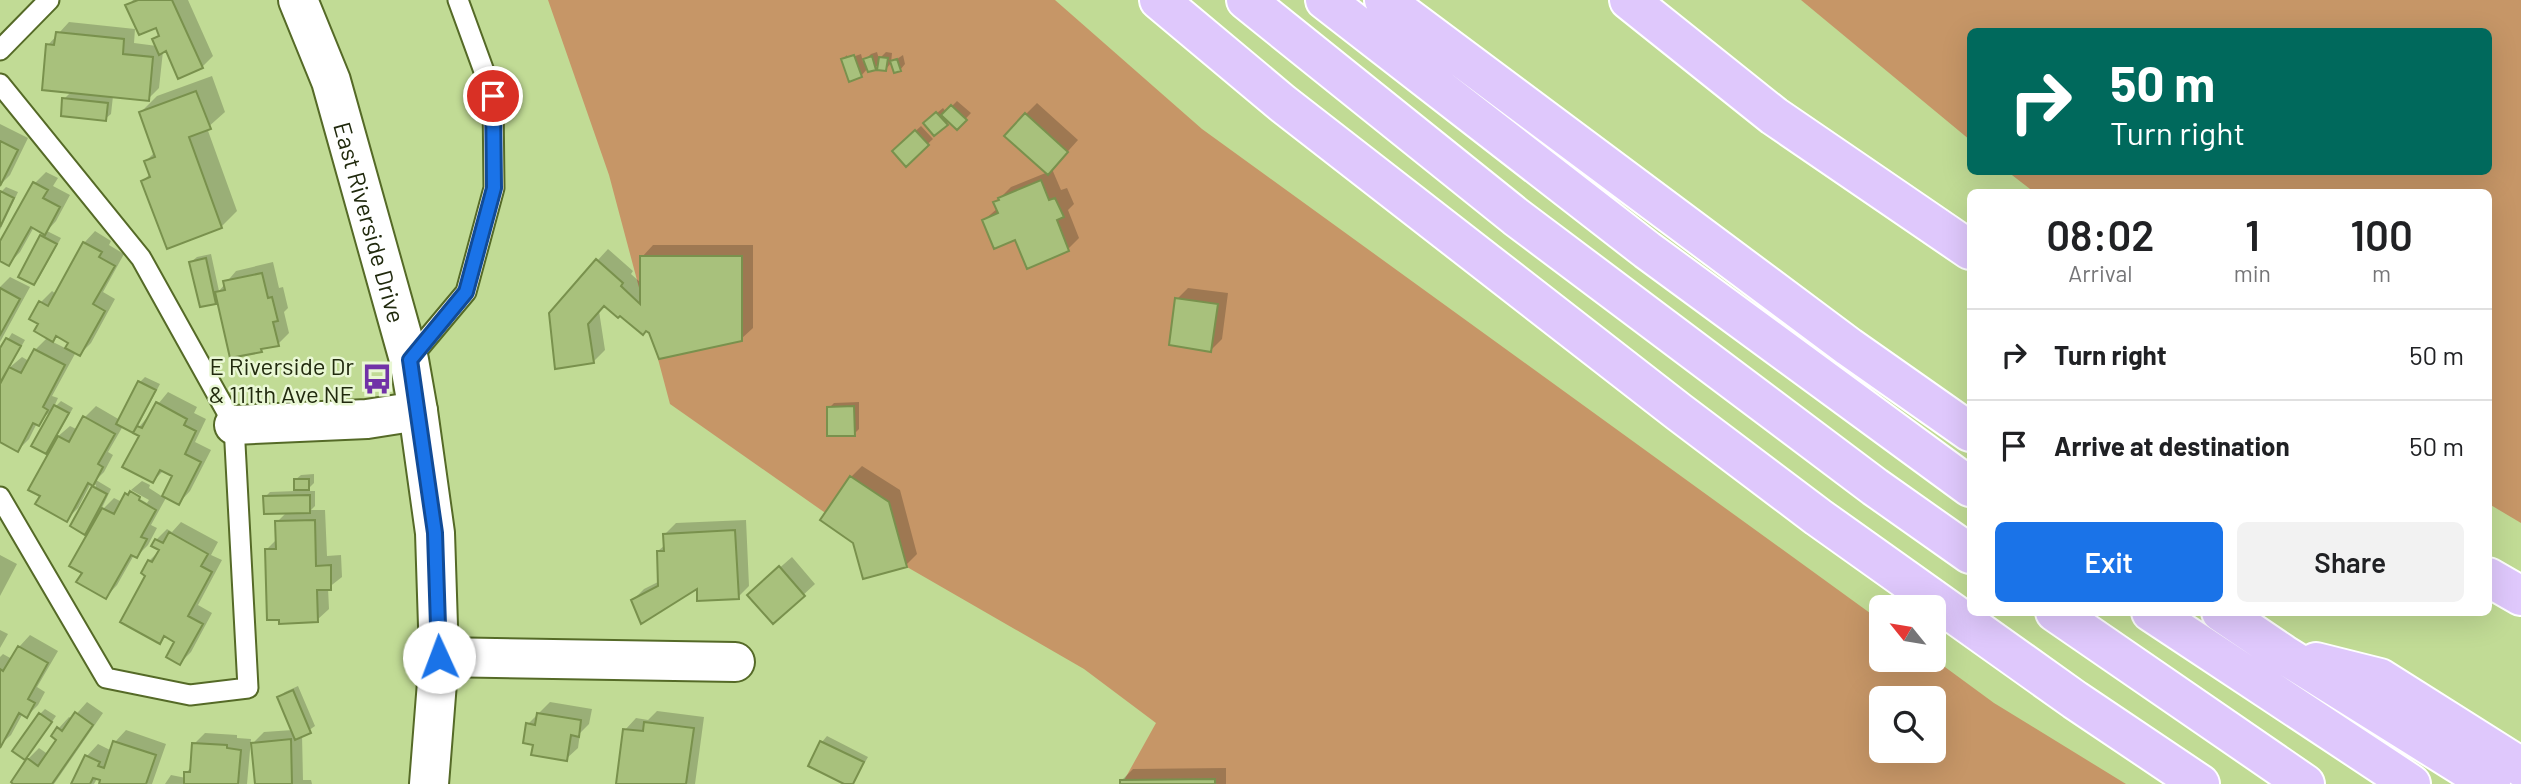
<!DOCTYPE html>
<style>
body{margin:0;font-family:Barlow,sans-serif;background:#f2f2f2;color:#202124;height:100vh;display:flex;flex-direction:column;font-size:26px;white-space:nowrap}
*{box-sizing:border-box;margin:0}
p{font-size:23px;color:#757577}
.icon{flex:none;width:38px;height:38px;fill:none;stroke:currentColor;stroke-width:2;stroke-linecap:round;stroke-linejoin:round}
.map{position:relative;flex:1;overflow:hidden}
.sheet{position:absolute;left:1967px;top:189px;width:525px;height:427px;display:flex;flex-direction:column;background:#fff;border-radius:10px;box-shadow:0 7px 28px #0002}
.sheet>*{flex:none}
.hud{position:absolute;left:1967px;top:28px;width:525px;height:147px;border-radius:10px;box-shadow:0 7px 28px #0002;background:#00695c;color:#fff;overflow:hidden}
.needle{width:46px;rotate:300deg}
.fabs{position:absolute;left:1869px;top:595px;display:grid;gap:14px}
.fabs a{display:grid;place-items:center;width:77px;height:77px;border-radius:10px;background:#fff;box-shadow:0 7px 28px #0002;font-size:35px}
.pin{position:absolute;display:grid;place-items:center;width:60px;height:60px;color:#fff;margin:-30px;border:4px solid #fff;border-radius:50%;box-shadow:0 2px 7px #0007}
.me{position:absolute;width:77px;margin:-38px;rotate:358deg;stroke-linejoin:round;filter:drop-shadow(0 0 5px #0008)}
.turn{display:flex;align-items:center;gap:24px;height:147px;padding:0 28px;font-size:32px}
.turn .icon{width:91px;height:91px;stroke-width:2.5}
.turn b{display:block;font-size:49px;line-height:60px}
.eta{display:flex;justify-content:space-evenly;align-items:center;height:119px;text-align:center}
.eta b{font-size:42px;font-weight:600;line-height:49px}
.button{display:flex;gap:14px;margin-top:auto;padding:14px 28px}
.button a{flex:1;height:80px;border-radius:10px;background:#1a73e8;color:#fff;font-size:28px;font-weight:600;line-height:80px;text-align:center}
.button a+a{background:#f2f2f2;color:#202124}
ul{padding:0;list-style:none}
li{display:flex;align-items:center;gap:21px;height:91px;padding:0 28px;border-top:2px solid #e0e0e0}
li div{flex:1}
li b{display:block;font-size:26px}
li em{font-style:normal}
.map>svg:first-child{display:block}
.green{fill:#c69667;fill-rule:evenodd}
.shadow{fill:#0003;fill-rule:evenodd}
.building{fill:#a8c17c;stroke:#79914d;stroke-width:2}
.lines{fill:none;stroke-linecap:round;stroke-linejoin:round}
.lane-casing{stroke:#556a27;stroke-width:23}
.street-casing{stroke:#556a27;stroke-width:42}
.secondary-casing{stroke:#556a27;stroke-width:42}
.highway-casing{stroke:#fff;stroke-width:42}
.lane{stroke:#fff;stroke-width:19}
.street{stroke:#fff;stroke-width:38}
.secondary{stroke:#fff;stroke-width:38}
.highway{stroke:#dfc8fc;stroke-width:38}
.route-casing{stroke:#114b97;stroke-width:18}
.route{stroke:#1a73e8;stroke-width:12}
.labels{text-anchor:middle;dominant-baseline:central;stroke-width:5;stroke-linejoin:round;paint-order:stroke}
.street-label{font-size:24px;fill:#212a0e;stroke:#e9f7d4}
.poi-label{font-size:24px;fill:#212a0e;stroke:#e9f7d4;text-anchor:end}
</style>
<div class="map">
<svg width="2521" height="784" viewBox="0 0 2521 784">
<rect width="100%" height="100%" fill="#c1db95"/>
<path class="green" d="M 548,0 L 1055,0 L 1202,129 L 1881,621 L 1881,660 L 1934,659 L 1994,703 L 2126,784 L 1122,784 L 1156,723 L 1084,669 L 881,552 L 670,404 L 609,175 ZM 1881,698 L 1934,698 L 1934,751 L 1881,751 Z
M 1801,0 L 2521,0 L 2521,523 L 2489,504 L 2488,192 L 2034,192 L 2008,172 L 2488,172 L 2488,32 L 1970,32 L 1970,140 Z"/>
<path class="shadow" d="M 133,0 L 188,0 L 213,56 L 202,67 L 167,49 L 163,51 L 159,88 L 148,99 L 113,96 L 111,114 L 105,119 L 64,99 L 71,92 L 48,45 L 69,22 L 135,29 L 134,43 L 157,46 L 154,39 L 160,34 L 156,25 L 128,6 Z
M 877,52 L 879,59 L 886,52 L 892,53 L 891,63 L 903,55 L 905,64 L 900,70 L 892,62 L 885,70 L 880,63 L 875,68 L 868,68 L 861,76 L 843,59 L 847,55 L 847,59 L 861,54 L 863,62 L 871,54 Z
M 212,76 L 225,112 L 207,128 L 237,211 L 221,227 L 143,181 L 150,174 L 146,161 L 155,152 L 141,112 L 157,96 Z
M 957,101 L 971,113 L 957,128 L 950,120 L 935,134 L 931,118 L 943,108 L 946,112 Z
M 1037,103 L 1078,140 L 1052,169 L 1061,190 L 1067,188 L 1074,204 L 1068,210 L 1079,238 L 1068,249 L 1016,238 L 984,220 L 998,208 L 995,203 L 1011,187 L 1048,172 L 1026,114 Z
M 0,124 L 28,138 L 10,175 L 0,185 Z
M 921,126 L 933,139 L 906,164 L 894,151 Z
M 46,172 L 58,178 L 53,186 L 70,195 L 56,221 L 47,231 L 61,238 L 39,278 L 34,283 L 42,236 L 45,233 L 34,227 L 20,252 L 9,264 L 0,259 L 0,245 L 35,183 Z
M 6,187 L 18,192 L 0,230 L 0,193 Z
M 95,231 L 111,241 L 109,245 L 124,254 L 103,292 L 115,299 L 91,343 L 80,354 L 76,352 L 52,396 L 58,398 L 53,409 L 61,401 L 73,408 L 56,438 L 70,426 L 78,430 L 85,417 L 96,406 L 120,420 L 140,382 L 145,377 L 160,384 L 138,426 L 132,431 L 123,426 L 108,452 L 113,455 L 104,472 L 96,480 L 111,489 L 100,512 L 114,498 L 122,502 L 129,491 L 129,493 L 147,503 L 149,500 L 131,490 L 142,481 L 150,485 L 149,488 L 163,497 L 174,475 L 164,470 L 153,481 L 141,435 L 135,432 L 168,392 L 197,407 L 194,413 L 206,419 L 195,442 L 211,450 L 190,491 L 179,503 L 167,496 L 151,525 L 157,528 L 148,545 L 137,556 L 134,555 L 117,585 L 106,597 L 84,572 L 93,524 L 85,533 L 96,485 L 91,483 L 78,508 L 67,519 L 43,495 L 54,444 L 46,452 L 51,411 L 37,423 L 29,439 L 18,450 L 0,440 L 0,388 L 4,378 L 0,382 L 0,352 L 12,333 L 25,340 L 9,368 L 22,357 L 29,361 L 35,350 L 48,337 L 40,324 L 40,303 L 52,291 L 56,294 L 84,243 ZM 57,335 L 71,342 L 67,349 L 51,341 Z
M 653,245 L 753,245 L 753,328 L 741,339 L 604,304 L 599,311 L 605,350 L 594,361 L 557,367 L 597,261 L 608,249 L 633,271 L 631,274 L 642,284 L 642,257 Z
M 211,254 L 219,291 L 236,271 L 273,262 L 279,288 L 283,287 L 288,308 L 284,312 L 289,333 L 278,344 L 265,347 L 261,350 L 218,299 L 215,302 L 191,262 L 197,257 Z
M 10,277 L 30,287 L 0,342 L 0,287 Z
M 1188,288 L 1228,293 L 1222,339 L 1211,350 L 1177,299 Z
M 859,402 L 859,429 L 854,434 L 829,408 L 834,403 Z
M 862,466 L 900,490 L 917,554 L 906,565 L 855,542 L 822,519 L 851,477 Z
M 314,474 L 314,483 L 306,491 L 315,491 L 315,506 L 311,510 L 325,510 L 327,556 L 341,555 L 342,577 L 328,588 L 329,609 L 317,620 L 266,550 L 278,538 L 277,522 L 287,512 L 265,497 L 270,492 L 295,491 L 295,480 L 301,475 Z
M 746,520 L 749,586 L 738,597 L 698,586 L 633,600 L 644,589 L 660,581 L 658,551 L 665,545 L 664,535 L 676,523 Z
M 181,522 L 218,542 L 211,555 L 222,560 L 198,605 L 212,613 L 191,652 L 180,663 L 177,641 L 166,636 L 160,642 L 147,575 L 149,561 L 161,549 L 156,540 L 167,529 L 172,532 Z
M 0,555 L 17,564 L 0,596 Z
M 792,557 L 815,584 L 774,622 L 761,584 Z
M 0,630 L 8,634 L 0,648 Z
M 30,635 L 58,651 L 37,687 L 45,692 L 38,705 L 27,716 L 23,713 L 11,735 L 0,745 L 0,657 L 3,654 L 12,659 L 19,647 Z
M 298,686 L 315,726 L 302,735 L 303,780 L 311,780 L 312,784 L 257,784 L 253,743 L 264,732 L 293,730 L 279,697 L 285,692 Z
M 87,702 L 103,713 L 54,784 L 16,784 L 28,759 L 39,748 L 49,755 L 59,740 L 58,729 L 69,717 L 72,719 Z
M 550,702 L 592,709 L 589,724 L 580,733 L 578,748 L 566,759 L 535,743 L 528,724 Z
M 45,709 L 56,716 L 30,753 L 40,714 Z
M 657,711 L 704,717 L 695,784 L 618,784 L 625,730 L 636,718 L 648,720 Z
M 126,730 L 166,744 L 152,784 L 101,784 L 102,779 L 98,777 L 94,784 L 73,784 L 87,756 L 98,744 L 112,751 L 115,742 Z
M 205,733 L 237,735 L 237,738 L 251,739 L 247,784 L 165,784 L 171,775 L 186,778 L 186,773 L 192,766 L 194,744 Z
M 827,736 L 868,757 L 852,784 L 847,784 L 810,765 L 822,742 Z
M 1226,768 L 1226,784 L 1122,784 L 1122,780 L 1133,769 Z"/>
<path class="building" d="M 138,0 L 172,0 L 203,68 L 178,79 L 166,51 L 159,55 L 152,39 L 159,36 L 156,28 L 139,35 L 125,5 Z
M 56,32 L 124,39 L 123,54 L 153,57 L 149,101 L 42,90 L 46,44 L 54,45 Z
M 854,55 L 862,77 L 849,82 L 841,59 Z
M 872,56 L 876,70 L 868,72 L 863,59 Z
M 879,57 L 888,58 L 886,71 L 877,70 Z
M 897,59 L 901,71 L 894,73 L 890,61 Z
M 196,91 L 211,129 L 189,137 L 222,228 L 167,249 L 141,181 L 150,177 L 144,161 L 155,157 L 139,112 Z
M 62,98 L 108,103 L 106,121 L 61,116 Z
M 951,105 L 967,120 L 957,130 L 941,115 Z
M 936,112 L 948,125 L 934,136 L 923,123 Z
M 1025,113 L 1068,152 L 1048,175 L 1004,136 Z
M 915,130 L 929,145 L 906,167 L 892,151 Z
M 0,141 L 18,150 L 0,186 Z
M 1041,180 L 1049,200 L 1055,198 L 1064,217 L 1057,220 L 1069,251 L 1027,269 L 1015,240 L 994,249 L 982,220 L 998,213 L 993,202 L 999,200 L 998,198 Z
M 33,182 L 48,190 L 43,198 L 60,207 L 45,235 L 31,227 L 9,266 L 0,261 L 0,241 Z
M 0,191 L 14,198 L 0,227 Z
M 40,235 L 57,244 L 34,285 L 18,277 Z
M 83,242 L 102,252 L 99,257 L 115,266 L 93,304 L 105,311 L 80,356 L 65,348 L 68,343 L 56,336 L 53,342 L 34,331 L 38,324 L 29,319 L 39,301 L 48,306 Z
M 640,256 L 742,256 L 742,341 L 659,359 L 649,333 L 646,331 L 643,335 L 620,316 L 618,318 L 604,306 L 588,324 L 594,363 L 555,369 L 549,313 L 596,259 L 623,283 L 621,286 L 640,304 Z
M 206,258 L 216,304 L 200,307 L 189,262 Z
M 262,273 L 268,298 L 272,297 L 278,321 L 273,322 L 279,346 L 261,349 L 262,352 L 230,358 L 215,292 L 225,290 L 223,281 Z
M 0,288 L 20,299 L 0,335 Z
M 1175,298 L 1218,304 L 1211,352 L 1169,345 Z
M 6,338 L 21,346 L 0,383 L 0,348 Z
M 34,349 L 65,365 L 43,407 L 48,410 L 39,426 L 33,423 L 18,452 L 0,442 L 0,384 L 9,367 L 21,373 Z
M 138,381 L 156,390 L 133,433 L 116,424 Z
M 156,402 L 187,419 L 184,425 L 196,431 L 185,454 L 201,462 L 179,505 L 162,496 L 172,476 L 160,470 L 153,483 L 122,467 L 139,436 L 133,433 L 137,426 L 142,428 Z
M 54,405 L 69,413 L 46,454 L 31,446 Z
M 854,406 L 855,436 L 827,436 L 827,407 Z
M 83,416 L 115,434 L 98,464 L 103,467 L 93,486 L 88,483 L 67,522 L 35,504 L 40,496 L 28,490 L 58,436 L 69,442 Z
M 850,476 L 889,502 L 907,567 L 863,579 L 853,543 L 820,520 Z
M 294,479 L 309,479 L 309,490 L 294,490 Z
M 92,486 L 107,494 L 85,535 L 70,526 Z
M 130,491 L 140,497 L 139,500 L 156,510 L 141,537 L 147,539 L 137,558 L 131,555 L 106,599 L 76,582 L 82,573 L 69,566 L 102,508 L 114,514 L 125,493 L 128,495 Z
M 310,495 L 310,513 L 264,514 L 263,496 Z
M 315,520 L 316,566 L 331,565 L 331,590 L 317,590 L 318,622 L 279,624 L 279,620 L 267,620 L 265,549 L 276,549 L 275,521 Z
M 735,530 L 739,599 L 697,601 L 697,589 L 641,624 L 631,600 L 658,586 L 657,551 L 664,551 L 663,534 Z
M 169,532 L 208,554 L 201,566 L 212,572 L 188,616 L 203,624 L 180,665 L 166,657 L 174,642 L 164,636 L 160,644 L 120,622 L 145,576 L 141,573 L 148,560 L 152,562 L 159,550 L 151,546 L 155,539 L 163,543 Z
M 779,566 L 805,596 L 773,624 L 747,595 Z
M 18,646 L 48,663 L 28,699 L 35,703 L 27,718 L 19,713 L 0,748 L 0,669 L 3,671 Z
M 293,690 L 311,733 L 295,740 L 277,697 Z
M 75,712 L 93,725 L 52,784 L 13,784 L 11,782 L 27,758 L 38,766 L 56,740 L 51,736 L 57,727 L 62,731 Z
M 39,713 L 52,722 L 25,760 L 12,751 Z
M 537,713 L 581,720 L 579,737 L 571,735 L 567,761 L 531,755 L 533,745 L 523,743 L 526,723 L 535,725 Z
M 644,722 L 694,728 L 686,784 L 616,784 L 623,729 L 643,731 Z
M 291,739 L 292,784 L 255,784 L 251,743 Z
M 113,741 L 156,755 L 146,784 L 99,784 L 100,780 L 93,778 L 90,784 L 71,784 L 85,755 L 100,762 L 98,766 L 104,768 Z
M 820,741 L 864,762 L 853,784 L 844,784 L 808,766 Z
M 192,743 L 227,745 L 227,748 L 241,750 L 238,784 L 184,784 L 184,772 L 190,772 Z
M 1215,779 L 1215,784 L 1120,784 L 1120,780 Z"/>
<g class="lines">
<g class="lane-casing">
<path id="lane" d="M 0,50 L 49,0
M 0,84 L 141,258 L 234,425 L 248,688 L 190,695 L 106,678 L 0,497
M 409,360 L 466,292 L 494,188 L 493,96 L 458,0"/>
</g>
<g class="street-casing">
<path id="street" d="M 234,425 L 367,419 L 418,411
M 439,657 L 735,662"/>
</g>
<g class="secondary-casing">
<g id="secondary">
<path id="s1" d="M 298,0 L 331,81 L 409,360 L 418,411 L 435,533 L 439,657 L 429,784"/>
</g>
</g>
<g class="highway-casing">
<path id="highway" d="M 1159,0 L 1282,103 L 1679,412 L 1818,517 L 2075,700 L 2200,784
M 1246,0 L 1516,217 L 1875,487 L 1970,554
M 1325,0 L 1647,250 L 1970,487
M 1384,0 L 1849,347 L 1970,432
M 1629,0 L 1774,116 L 1970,250
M 2488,577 L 2521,596
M 2055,612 L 2305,784
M 2151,612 L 2411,784
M 2221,612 L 2283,654 L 2491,784
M 2316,662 L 2380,678 L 2521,767"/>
</g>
<use href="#lane" class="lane"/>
<use href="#street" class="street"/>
<use href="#secondary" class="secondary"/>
<use href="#highway" class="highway"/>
</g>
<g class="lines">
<g class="route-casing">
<path id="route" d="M 439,657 L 435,533 L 410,360 L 466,292 L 494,188 L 493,96"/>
</g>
<use href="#route" class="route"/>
</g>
<defs>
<g id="bus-bare" transform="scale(2.415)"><path d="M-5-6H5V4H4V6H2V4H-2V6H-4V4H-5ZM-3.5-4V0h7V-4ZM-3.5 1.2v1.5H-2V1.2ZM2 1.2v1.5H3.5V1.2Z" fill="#7132a7" stroke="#e9f7d4" stroke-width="2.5" paint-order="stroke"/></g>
</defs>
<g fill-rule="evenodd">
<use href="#bus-bare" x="377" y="379"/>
</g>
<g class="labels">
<g class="street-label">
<text stroke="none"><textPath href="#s1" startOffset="234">East Riverside Drive</textPath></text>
</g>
<g class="poi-label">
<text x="354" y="365">E Riverside Dr<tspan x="354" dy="28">&amp; 111th Ave NE</tspan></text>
</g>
</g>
</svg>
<div class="fabs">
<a><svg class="needle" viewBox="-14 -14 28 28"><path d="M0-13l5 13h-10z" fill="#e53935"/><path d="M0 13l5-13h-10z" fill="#757577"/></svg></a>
<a><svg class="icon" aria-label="search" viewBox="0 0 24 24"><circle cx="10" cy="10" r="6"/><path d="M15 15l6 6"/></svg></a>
</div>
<div class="pin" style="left:493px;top:96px;background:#d93025"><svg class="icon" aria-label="arrive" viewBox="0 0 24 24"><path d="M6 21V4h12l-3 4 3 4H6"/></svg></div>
<svg class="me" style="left:439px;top:657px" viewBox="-20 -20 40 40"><circle r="19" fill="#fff"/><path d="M0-13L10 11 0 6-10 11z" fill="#1a73e8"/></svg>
<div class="hud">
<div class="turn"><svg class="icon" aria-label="right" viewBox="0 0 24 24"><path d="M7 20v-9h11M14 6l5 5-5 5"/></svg><div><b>50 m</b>Turn right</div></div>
</div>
<section class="sheet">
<div class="eta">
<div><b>08:02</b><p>Arrival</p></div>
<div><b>1</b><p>min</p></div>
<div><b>100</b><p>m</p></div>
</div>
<ul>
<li><svg class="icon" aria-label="right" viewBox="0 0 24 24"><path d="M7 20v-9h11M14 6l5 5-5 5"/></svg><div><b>Turn right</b></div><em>50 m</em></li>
<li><svg class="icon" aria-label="arrive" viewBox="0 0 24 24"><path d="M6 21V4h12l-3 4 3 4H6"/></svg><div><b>Arrive at destination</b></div><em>50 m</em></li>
</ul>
<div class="button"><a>Exit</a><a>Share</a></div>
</section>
</div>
